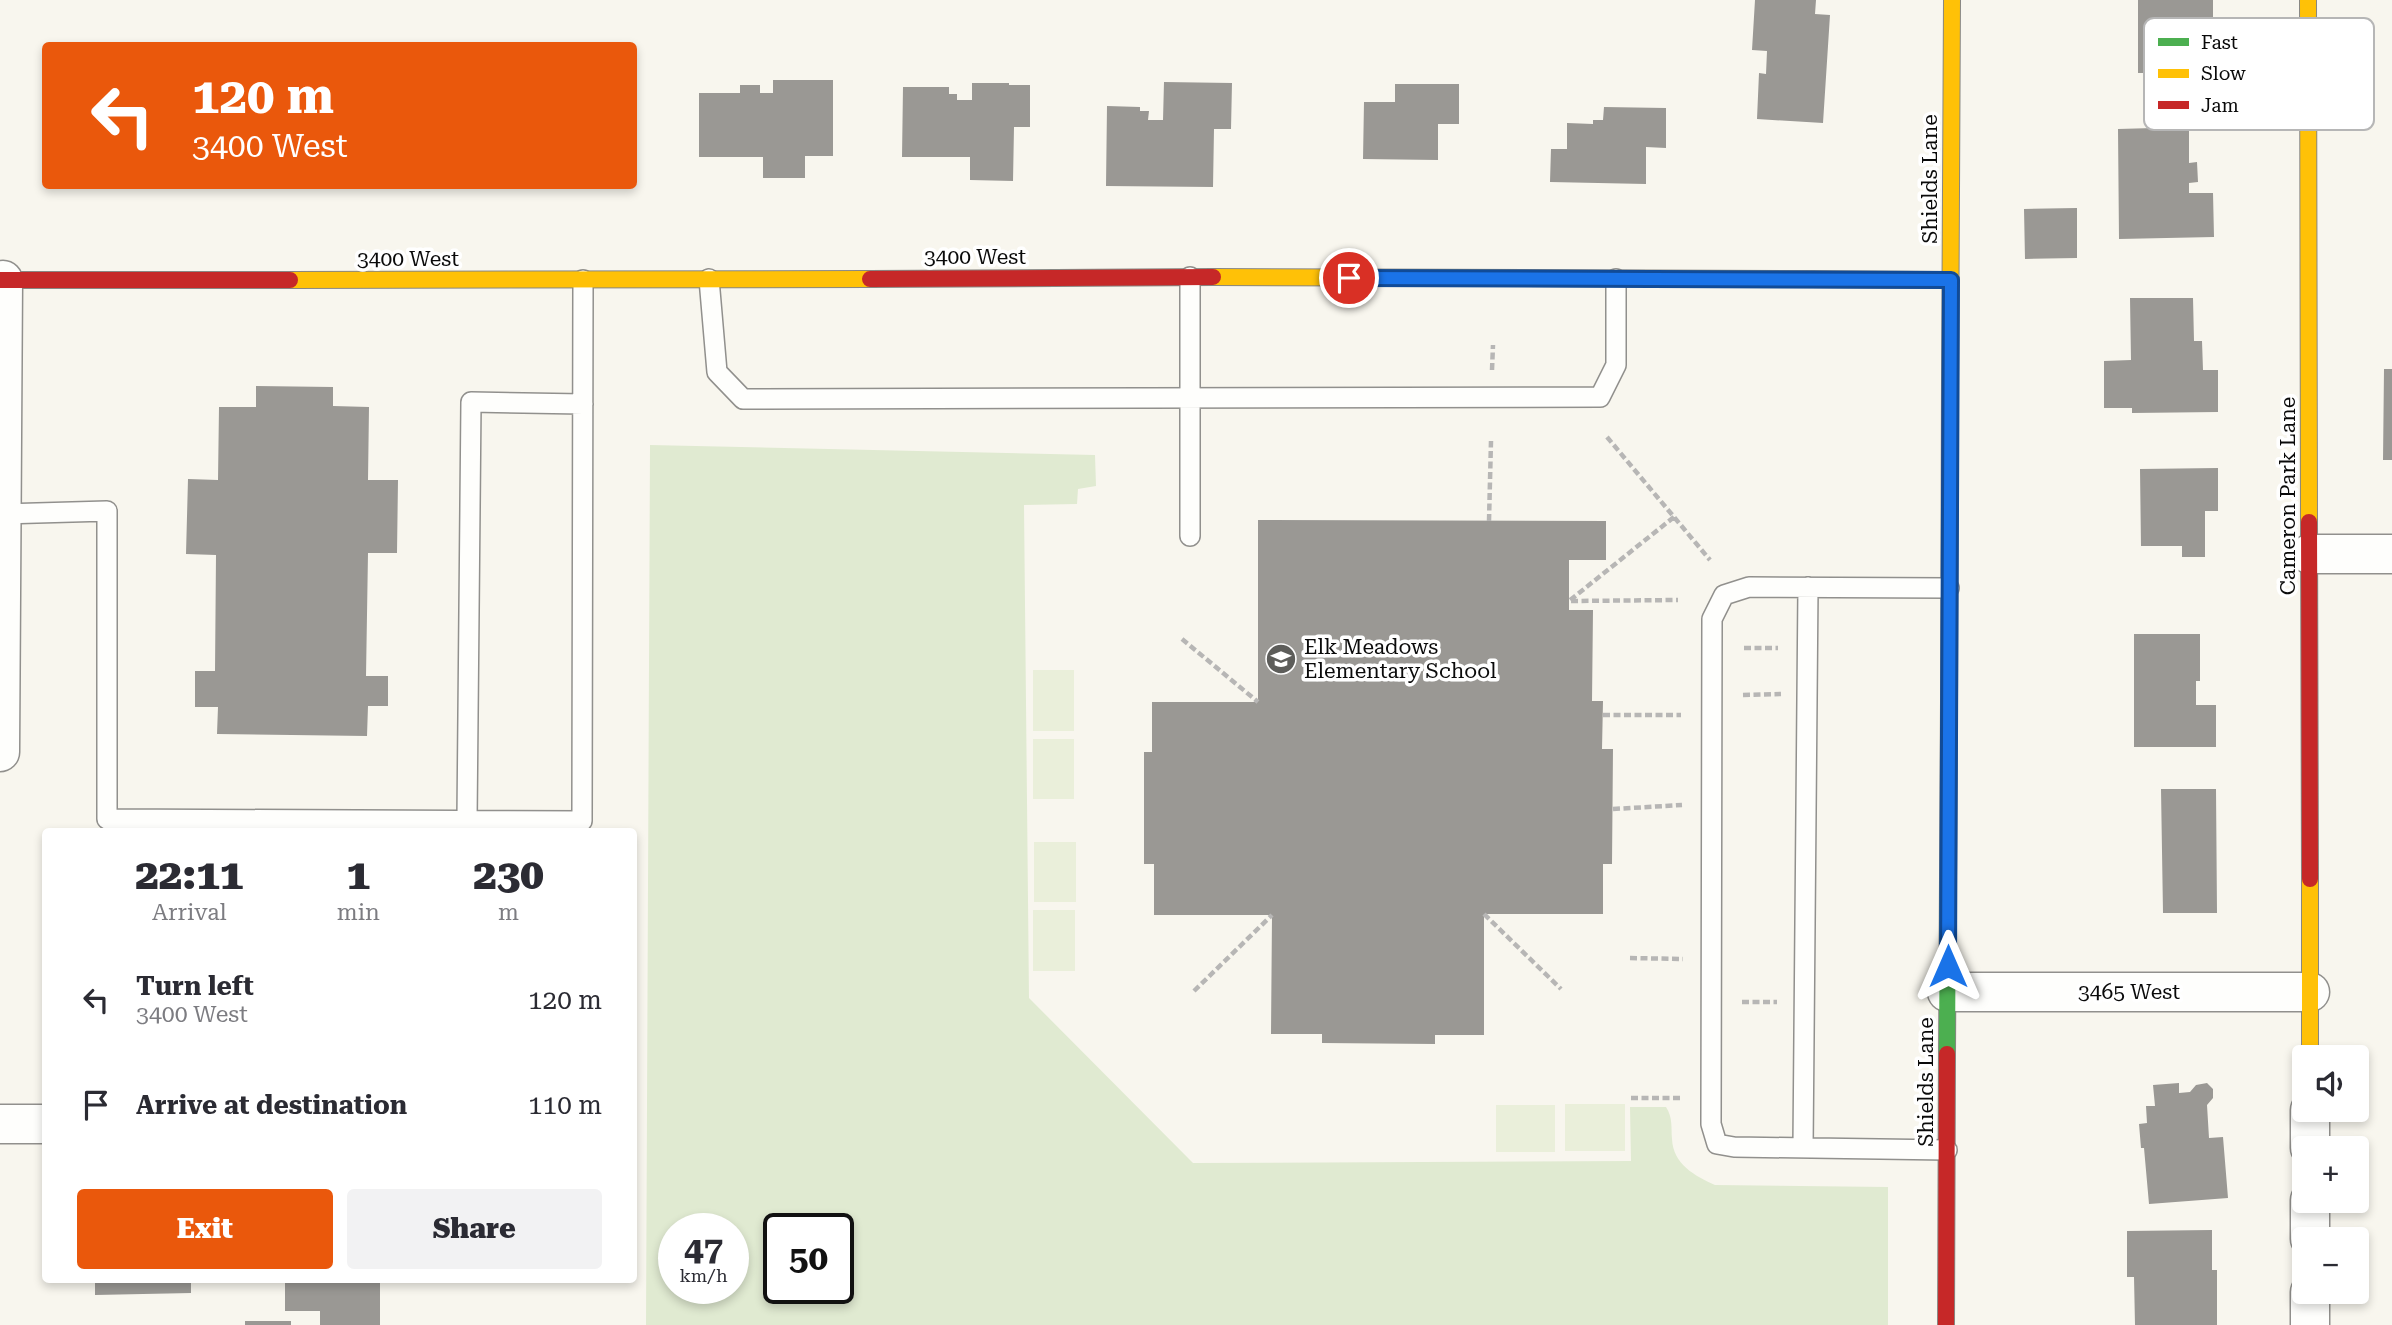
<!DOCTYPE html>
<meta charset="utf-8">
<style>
body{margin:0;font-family:"Roboto Serif",serif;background:#f2f2f3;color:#2b2b33;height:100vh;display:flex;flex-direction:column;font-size:26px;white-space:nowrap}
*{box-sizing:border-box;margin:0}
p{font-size:23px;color:#7c7c81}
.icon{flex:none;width:38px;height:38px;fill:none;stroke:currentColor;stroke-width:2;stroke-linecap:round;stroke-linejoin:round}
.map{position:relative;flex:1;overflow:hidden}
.sheet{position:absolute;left:42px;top:828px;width:595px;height:455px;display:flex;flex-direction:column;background:#fff;border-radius:7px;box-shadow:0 4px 10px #0003}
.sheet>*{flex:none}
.hud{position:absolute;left:42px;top:42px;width:595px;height:147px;border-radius:7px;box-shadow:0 4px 10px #0003;background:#ea580c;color:#fff;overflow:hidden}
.buttons{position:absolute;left:2292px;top:1045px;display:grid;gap:14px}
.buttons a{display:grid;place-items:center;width:77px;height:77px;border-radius:7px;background:#fff;box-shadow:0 4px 10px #0003;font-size:35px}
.speed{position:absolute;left:658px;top:1213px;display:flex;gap:14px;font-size:35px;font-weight:700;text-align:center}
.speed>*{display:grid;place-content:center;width:91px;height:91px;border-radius:50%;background:#fff;box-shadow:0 4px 10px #0003;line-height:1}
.speed small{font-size:18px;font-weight:400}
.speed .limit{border:4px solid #111;border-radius:10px;background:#fff;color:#111}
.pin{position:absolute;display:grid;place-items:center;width:60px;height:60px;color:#fff;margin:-30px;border:4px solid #fff;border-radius:50%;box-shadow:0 2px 7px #0007}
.me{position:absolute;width:77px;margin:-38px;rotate:0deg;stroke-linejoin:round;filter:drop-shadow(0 0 5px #0008)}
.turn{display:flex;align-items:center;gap:24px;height:147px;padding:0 35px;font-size:32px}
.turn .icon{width:91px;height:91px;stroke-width:2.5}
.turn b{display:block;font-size:49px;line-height:60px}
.eta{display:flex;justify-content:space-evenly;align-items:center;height:119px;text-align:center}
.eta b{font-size:42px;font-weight:800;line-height:49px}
.action{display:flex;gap:14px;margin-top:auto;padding:14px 35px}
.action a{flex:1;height:80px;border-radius:7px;background:#ea580c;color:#fff;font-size:28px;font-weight:800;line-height:80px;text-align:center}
.action a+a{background:#f2f2f3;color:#2b2b33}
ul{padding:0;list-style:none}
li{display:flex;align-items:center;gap:21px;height:105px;padding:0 35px}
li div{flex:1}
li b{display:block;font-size:26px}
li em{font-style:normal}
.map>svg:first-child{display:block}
.green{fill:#e0ead1;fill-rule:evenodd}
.pitch{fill:#eaefda}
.building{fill:#9a9894}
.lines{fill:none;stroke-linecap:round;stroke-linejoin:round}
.lane-casing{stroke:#91908d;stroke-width:22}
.street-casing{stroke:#91908d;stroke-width:41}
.fast-casing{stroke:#888783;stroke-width:18}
.slow-casing{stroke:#888783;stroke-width:18}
.jam-casing{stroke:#888783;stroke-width:18}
.path{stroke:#b7b6b5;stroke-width:4.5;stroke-dasharray:7 3.5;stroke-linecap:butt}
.lane{stroke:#fefefc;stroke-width:19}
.street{stroke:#fefefc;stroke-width:38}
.fast{stroke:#4caf50;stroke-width:16}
.slow{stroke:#ffc107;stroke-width:16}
.jam{stroke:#c62828;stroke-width:16}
.route-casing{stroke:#114b97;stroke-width:18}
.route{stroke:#1a73e8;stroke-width:12}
.labels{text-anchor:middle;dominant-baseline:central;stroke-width:7;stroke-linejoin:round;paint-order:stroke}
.street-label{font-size:21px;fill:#0a0a0a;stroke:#fff}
.poi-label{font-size:21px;fill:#0a0a0a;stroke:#fff;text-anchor:start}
.key{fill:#fff;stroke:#b6b6b6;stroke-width:2}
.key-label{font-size:19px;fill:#0a0a0a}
</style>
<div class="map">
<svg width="2392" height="1325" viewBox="0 0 2392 1325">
<rect width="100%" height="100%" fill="#f8f6ee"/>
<path class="green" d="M 650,445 L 1095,455 L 1096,486 L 1078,489 L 1077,504 L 1024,505 L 1029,998 L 1193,1163 L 1631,1161 L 1630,1107 L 1666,1107 C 1673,1118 1671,1127 1672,1139 C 1673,1164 1695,1176 1715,1185 L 1888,1187 L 1888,1325 L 646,1325 ZM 674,1228 L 733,1228 L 733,1288 L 674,1288 ZM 779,1228 L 838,1228 L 838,1288 L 779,1288 Z"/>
<path class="pitch" d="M 1033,670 L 1074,670 L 1074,731 L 1033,731 Z
M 1033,739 L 1074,739 L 1074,799 L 1033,799 Z
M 1034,842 L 1076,842 L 1076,902 L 1034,902 Z
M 1033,910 L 1075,910 L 1075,971 L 1033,971 Z
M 1565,1104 L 1625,1104 L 1625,1151 L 1565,1151 Z
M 1496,1105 L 1555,1105 L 1555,1152 L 1496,1152 Z"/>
<path class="building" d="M 1755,0 L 1816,0 L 1815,14 L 1830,15 L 1823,123 L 1757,119 L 1759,73 L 1766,74 L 1767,51 L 1752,50 Z
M 2138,0 L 2213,0 L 2213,30 L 2197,30 L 2197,73 L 2138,73 Z
M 773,80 L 833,80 L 833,156 L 805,156 L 805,178 L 763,178 L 763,157 L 699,157 L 699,93 L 740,93 L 740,85 L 760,85 L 760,93 L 773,93 Z
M 1164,82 L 1232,83 L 1231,129 L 1214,129 L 1213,187 L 1106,186 L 1107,106 L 1140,107 L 1140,111 L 1149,111 L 1148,120 L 1163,120 Z
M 972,83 L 1009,83 L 1009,85 L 1030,85 L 1030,127 L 1014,127 L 1013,181 L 970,180 L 970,157 L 902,157 L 903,87 L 949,87 L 949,94 L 957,94 L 957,100 L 972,100 Z
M 1395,84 L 1459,84 L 1459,124 L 1438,124 L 1438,160 L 1363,159 L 1364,102 L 1395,102 Z
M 1604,107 L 1666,108 L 1666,148 L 1646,147 L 1646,184 L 1550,182 L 1551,149 L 1567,149 L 1567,123 L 1593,124 L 1593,120 L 1603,120 Z
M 2189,127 L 2189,163 L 2197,162 L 2198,182 L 2189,183 L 2189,193 L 2213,193 L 2214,237 L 2119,239 L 2118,129 Z
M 2077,208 L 2077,258 L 2025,259 L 2024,209 Z
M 2130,298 L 2193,298 L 2194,341 L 2202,341 L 2203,370 L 2218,370 L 2218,412 L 2132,413 L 2132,408 L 2104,408 L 2104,361 L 2131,360 Z
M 2384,369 L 2392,369 L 2392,460 L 2383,460 Z
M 256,386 L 333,387 L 333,406 L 369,407 L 368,480 L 398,480 L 397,553 L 368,553 L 366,676 L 388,676 L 388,706 L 368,706 L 367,736 L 217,734 L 218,707 L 195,707 L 195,671 L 215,671 L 216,555 L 186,554 L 188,479 L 218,480 L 219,407 L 256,407 Z
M 2218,468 L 2218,511 L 2205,511 L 2205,557 L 2182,557 L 2182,546 L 2141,546 L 2140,469 Z
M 1258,520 L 1606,521 L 1606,560 L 1569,560 L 1569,610 L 1593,610 L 1592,701 L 1603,701 L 1602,749 L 1613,749 L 1612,864 L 1603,864 L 1603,914 L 1484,914 L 1484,1035 L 1435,1035 L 1435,1044 L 1322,1043 L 1322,1034 L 1271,1034 L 1272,915 L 1154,915 L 1154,864 L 1144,864 L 1144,752 L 1152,752 L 1152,702 L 1258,702 Z
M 2134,634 L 2200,634 L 2200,681 L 2196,681 L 2196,705 L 2216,705 L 2216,747 L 2134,747 Z
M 2161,789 L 2216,789 L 2217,913 L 2163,913 Z
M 2179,1083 L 2179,1093 L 2190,1092 L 2196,1085 L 2207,1083 L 2213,1089 L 2213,1098 L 2207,1105 L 2209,1138 L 2223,1137 L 2228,1198 L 2149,1204 L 2144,1148 L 2141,1148 L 2139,1124 L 2147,1123 L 2146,1106 L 2155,1106 L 2153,1085 Z
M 2212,1230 L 2212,1270 L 2217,1270 L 2217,1325 L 2135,1325 L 2134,1277 L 2127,1277 L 2127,1231 Z
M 95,1279 L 191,1279 L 191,1293 L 95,1295 Z
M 285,1279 L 380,1279 L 380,1325 L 320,1325 L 320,1311 L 285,1311 Z
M 245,1321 L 291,1321 L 291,1325 L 245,1325 Z"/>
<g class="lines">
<g class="lane-casing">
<path id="lane" d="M 1190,277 L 1190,536
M 709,279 L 717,372 L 743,399 L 1600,397 L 1616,365 L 1616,279
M 2,514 L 107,511 L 107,819 L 582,821 L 583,280
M 467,820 L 471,402 L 583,404
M 1803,1148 L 1808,587
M 1947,1150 L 1734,1147 L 1717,1144 L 1711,1124 L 1712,619 L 1724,595 L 1749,587 L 1949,588"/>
</g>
<g class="street-casing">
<path id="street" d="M 2309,554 L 2392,554
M 0,752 L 3,280
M 1947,992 L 2310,992
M 2310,1110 L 2310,1148
M 0,1124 L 46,1124
M 2310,1200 L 2310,1239
M 2310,1292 L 2310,1325"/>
</g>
<g class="fast-casing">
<path id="fast" d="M 1947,1054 L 1949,701"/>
</g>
<g class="slow-casing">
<path id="slow" d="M 2308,0 L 2309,522
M 1213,277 L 1810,279
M 290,280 L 870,279
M 1950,380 L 1952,0
M 2310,879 L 2310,1057"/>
</g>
<g class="jam-casing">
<path id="jam" d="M 870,279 L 1213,277
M 1810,279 L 1951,280
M 0,280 L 290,280
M 2309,522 L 2310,879
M 1949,701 L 1950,380
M 1946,1325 L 1947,1054"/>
</g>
<path class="path" d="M 1492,370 L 1493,345
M 1607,437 L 1710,560
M 1674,517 L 1569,601 L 1678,600
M 1489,521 L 1491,441
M 1182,639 L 1258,702
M 1744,648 L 1778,648
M 1743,695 L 1781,694
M 1603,715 L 1681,715
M 1613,809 L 1682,805
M 1484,914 L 1561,989
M 1630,958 L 1683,959
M 1194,991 L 1272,915
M 1742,1002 L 1777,1002
M 1631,1098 L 1682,1098"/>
<use href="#lane" class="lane"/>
<use href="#street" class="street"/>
<use href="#fast" class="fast"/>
<use href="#slow" class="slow"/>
<use href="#jam" class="jam"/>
</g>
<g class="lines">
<g class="route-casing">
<path id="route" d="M 1349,278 L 1951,280 L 1948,966"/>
</g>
<use href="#route" class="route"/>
</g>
<defs>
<g id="school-disc" transform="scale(1.575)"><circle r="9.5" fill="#5d5d5a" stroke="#fff"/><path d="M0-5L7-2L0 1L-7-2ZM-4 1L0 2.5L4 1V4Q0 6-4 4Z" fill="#fff"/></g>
</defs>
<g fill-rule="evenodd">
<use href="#school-disc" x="1281" y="659"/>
</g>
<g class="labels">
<g class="street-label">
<text transform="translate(1930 179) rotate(-90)">Shields Lane</text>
<text x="975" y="257">3400 West</text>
<text x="408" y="259">3400 West</text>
<text transform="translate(2288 496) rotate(-90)">Cameron Park Lane</text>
<text x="2129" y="992">3465 West</text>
<text transform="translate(1926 1082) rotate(-90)">Shields Lane</text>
</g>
<g class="poi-label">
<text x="1304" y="647">Elk Meadows<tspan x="1304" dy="24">Elementary School</tspan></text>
</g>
</g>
<rect x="2144" y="18" width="230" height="112" rx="10" class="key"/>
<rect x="2158" y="38" width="31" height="8" fill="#4caf50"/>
<rect x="2158" y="69" width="31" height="9" fill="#ffc107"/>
<rect x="2158" y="101" width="31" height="8" fill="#c62828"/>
<g class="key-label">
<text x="2201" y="49">Fast</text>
<text x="2201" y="80">Slow</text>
<text x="2201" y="112">Jam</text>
</g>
</svg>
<div class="buttons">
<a><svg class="icon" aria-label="sound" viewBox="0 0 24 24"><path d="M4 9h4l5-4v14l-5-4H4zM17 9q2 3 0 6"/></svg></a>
<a>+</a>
<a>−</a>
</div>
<div class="speed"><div>47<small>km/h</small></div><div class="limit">50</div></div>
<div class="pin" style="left:1349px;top:278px;background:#d93025"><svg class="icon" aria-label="arrive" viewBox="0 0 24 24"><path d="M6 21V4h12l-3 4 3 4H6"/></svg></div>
<svg class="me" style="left:1948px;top:966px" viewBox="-20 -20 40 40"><path d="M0-17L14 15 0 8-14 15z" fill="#1a73e8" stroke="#fff" stroke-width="4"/></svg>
<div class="hud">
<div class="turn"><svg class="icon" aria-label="left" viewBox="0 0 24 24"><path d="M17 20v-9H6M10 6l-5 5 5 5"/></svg><div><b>120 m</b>3400 West</div></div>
</div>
<section class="sheet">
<div class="eta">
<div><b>22:11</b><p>Arrival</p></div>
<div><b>1</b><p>min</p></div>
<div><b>230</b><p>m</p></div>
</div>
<ul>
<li><svg class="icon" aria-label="left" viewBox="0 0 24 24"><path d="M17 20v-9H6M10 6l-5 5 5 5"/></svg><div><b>Turn left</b><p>3400 West</p></div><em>120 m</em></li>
<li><svg class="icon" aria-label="arrive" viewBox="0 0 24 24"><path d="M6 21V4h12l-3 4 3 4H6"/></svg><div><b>Arrive at destination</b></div><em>110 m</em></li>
</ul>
<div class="action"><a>Exit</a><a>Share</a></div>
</section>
</div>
